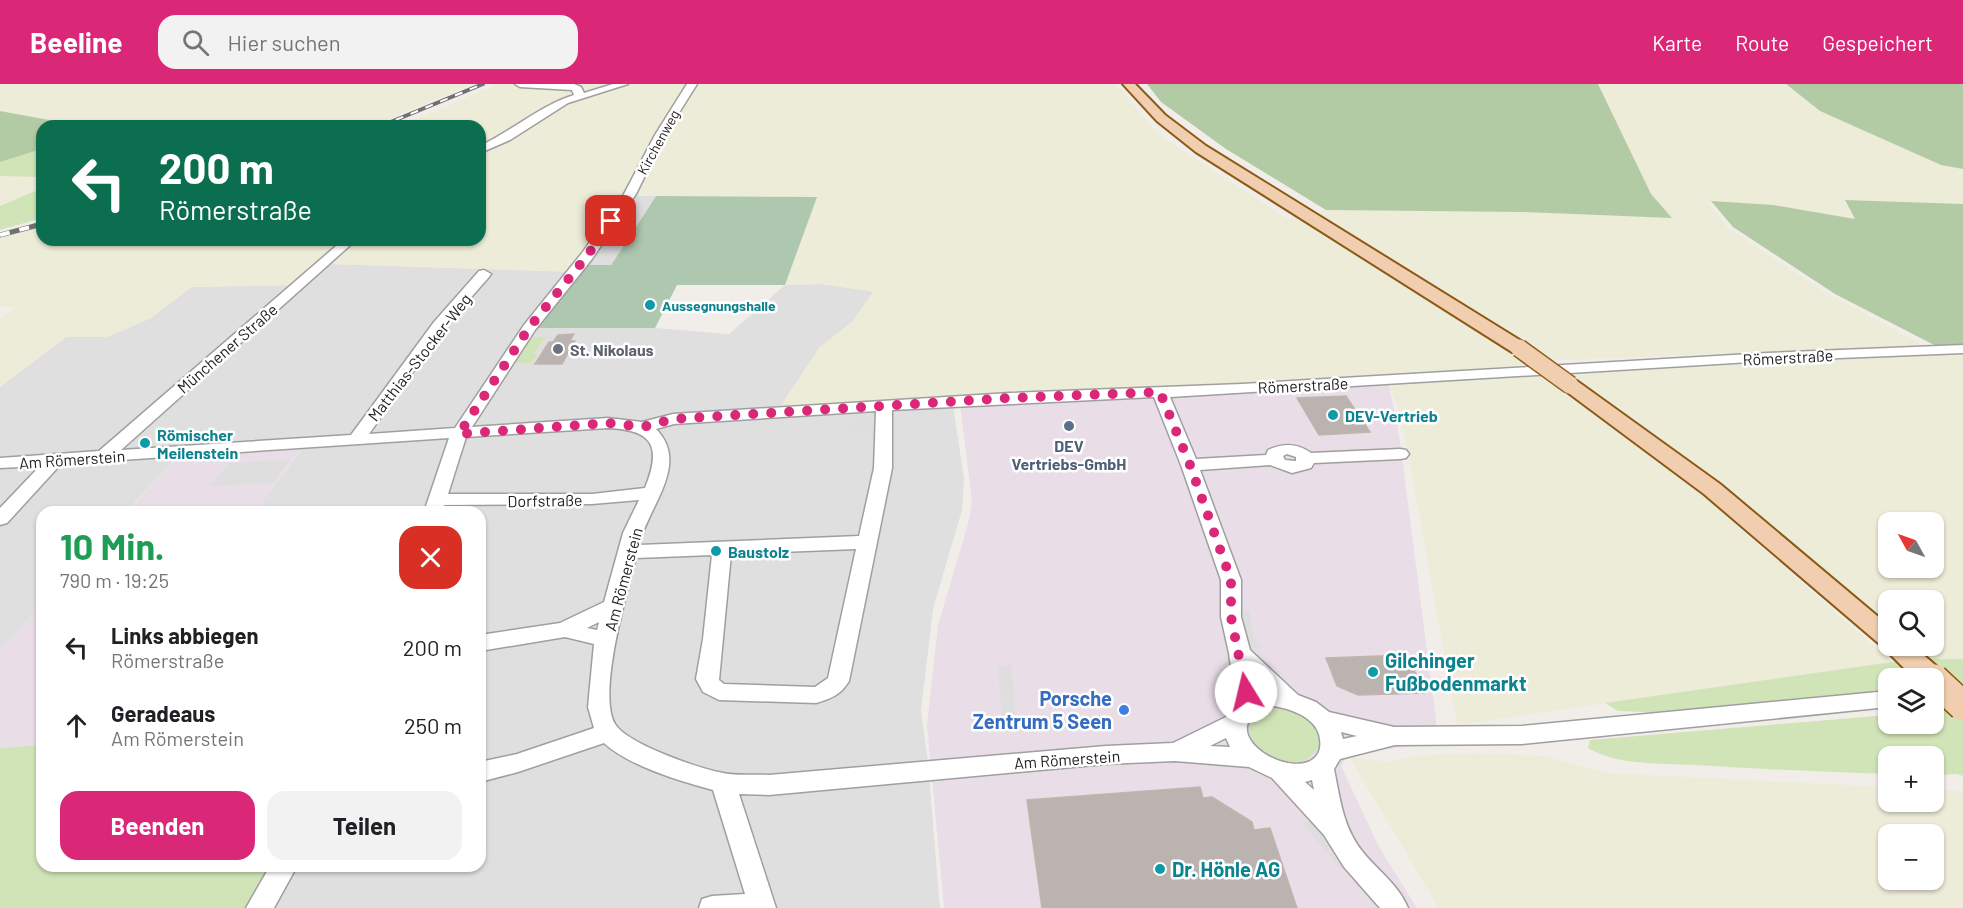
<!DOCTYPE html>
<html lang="de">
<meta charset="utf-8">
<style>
body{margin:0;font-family:Barlow,sans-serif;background:#f2f2f2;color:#202124;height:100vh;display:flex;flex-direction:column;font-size:22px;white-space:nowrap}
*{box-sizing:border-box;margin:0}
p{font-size:20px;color:#757577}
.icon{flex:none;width:33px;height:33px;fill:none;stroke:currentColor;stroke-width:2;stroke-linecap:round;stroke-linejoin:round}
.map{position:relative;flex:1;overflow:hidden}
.side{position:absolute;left:36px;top:422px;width:450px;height:366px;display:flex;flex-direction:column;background:#fff;border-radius:18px;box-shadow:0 2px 4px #0004}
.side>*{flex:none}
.top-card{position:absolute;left:36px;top:36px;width:450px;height:126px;border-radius:18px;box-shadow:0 2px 4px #0004;background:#0b6e4f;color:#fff;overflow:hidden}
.needle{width:39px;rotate:310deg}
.buttons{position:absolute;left:1878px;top:428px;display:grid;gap:12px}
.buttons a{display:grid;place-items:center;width:66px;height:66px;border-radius:12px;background:#fff;box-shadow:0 2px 4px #0004;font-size:30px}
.pin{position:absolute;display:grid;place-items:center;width:51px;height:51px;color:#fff;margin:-26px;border-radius:12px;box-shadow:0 3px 9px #0006}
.me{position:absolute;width:66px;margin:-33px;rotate:351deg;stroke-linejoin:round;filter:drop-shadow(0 0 4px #0008)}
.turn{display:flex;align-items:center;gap:21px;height:126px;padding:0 24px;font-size:27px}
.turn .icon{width:78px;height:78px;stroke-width:2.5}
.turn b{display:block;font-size:42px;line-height:51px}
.round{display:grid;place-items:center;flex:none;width:63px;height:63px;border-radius:18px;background:#f2f2f2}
.overview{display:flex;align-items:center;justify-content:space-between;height:102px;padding:0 24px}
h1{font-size:36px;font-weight:700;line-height:45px;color:#1e9e55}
.cta{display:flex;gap:12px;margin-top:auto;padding:12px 24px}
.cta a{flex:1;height:69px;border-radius:18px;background:#db2777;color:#fff;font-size:24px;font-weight:700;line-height:69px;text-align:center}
.cta a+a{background:#f2f2f2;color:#202124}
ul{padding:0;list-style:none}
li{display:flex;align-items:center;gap:18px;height:78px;padding:0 24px}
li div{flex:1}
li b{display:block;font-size:22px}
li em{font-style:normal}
header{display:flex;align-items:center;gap:36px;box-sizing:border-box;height:84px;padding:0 30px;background:#db2777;color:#fff}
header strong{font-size:28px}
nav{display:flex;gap:33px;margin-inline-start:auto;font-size:21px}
.search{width:420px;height:54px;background:#f2f2f2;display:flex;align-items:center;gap:15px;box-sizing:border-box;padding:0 21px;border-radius:18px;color:#757577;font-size:22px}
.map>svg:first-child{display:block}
.residential{fill:#e0dfdf}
.industrial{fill:#e9dde8}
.farmland{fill:#edecd8;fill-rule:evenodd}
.grass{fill:#d1e4b7}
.forest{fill:#b3cba4}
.cemetery{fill:#aec7af}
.parking{fill:#dedede}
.building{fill:#bab3b0;stroke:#c1b5ae;stroke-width:1.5}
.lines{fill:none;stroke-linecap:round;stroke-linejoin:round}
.minor-casing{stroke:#9f9f9f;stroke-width:3}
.major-casing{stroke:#8c5914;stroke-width:4}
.minor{fill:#fff;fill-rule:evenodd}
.major{fill:#f1ceaf;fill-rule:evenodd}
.rail-far1-casing{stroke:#707070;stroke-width:4}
.rail-casing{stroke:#707070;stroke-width:5}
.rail-far1{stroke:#fff;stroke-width:2;stroke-dasharray:8;stroke-linecap:butt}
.rail{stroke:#fff;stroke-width:4;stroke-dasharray:10;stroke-linecap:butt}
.major-bridge-far1-casing{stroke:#8c5914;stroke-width:20;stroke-linecap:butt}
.major-bridge-casing{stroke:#8c5914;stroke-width:32;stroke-linecap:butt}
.major-bridge-far1{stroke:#f1ceaf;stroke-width:17}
.major-bridge{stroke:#f1ceaf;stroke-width:29}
.route{stroke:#db2777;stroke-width:10;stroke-dasharray:0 18}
.culture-dot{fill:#0f9aa8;stroke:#fff;stroke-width:2}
.worship-dot{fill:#6b7280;stroke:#fff;stroke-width:2}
.service-dot{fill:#5c6f8a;stroke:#fff;stroke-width:2}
.shop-dot{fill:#3f7fe0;stroke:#fff;stroke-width:2}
.labels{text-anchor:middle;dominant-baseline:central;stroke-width:5;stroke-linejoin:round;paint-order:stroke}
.far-street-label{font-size:14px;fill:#222;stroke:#fff}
.far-culture-label{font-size:14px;font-weight:bold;fill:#0d838f;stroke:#fff;text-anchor:start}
.street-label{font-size:16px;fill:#222;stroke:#fff}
.worship-label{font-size:16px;font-weight:bold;fill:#5b616d;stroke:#fff;text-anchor:start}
.culture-label{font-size:16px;font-weight:bold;fill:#0d838f;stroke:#fff;text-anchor:start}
.service-label{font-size:16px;font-weight:bold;fill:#4e5e75;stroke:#fff}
.near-culture-label{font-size:20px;font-weight:bold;fill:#0d838f;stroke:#fff;text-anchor:start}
.near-shop-label{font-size:20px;font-weight:bold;fill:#366cbe;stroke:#fff;text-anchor:end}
</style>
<header>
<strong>Beeline</strong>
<div class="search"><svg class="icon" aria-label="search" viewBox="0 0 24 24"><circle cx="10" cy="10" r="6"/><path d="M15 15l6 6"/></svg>Hier suchen</div>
<nav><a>Karte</a><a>Route</a><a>Gespeichert</a></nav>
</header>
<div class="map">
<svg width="1963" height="824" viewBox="0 0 1963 824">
<rect width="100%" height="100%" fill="#f1eeea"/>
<path class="residential" d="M 328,180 L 579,188 L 537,244 L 655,244 L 729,250 L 785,201 L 821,200 L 874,207 L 852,238 L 819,264 L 953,321 L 964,395 L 962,426 L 933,525 L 921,627 L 928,679 L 940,824 L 270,824 L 291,782 L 480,782 L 480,428 L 255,427 L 304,362 L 179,371 L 127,427 L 42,428 L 42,520 L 0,566 L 0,303 L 66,253 L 107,253 L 151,234 L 191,203 L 304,201 Z"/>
<path class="industrial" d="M 1389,301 L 1399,350 L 1439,660 L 1351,668 L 1341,682 L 1379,763 L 1417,824 L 944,824 L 927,641 L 938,541 L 968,440 L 972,417 L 960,320 Z
M 304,361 L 255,427 L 127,428 L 179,371 Z
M 42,520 L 42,661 L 0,664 L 0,566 Z"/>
<path class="farmland" d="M 0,0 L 472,0 L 372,42 L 82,42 L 0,27 Z
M 498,0 L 1116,0 L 1158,50 L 1288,135 L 1326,126 L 1523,128 L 1671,134 L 1651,110 L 1598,0 L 1786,0 L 1820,27 L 1941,81 L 1963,85 L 1963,120 L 1845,116 L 1856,135 L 1773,121 L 1708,118 L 1728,144 L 1825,208 L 1923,261 L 1521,278 L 1699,408 L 1892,578 L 1457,641 L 1406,358 L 1398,325 L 1389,301 L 960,320 L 773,333 L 819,264 L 852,238 L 874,208 L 821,200 L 785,201 L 816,113 L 611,181 L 579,188 L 329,180 L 305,201 L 192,203 L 151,234 L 107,253 L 66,253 L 0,303 L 0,234 L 16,223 L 0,223 L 0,156 L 9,150 L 42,142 L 42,156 L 480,156 L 480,42 L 399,42 Z
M 25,91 L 42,93 L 42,104 L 0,122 L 0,93 Z
M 1963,268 L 1963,575 L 1931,575 L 1914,561 L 1934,561 L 1934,516 L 1888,516 L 1888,540 L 1722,404 L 1572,290 ZM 1888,438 L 1934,438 L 1934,483 L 1888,483 Z
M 1473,669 L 1544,672 L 1609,689 L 1888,703 L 1888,717 L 1934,717 L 1934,706 L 1963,707 L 1963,824 L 1439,824 L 1349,673 L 1388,678 L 1411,672 ZM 1888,750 L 1934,750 L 1934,795 L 1888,795 Z"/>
<path class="grass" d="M 42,65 L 42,93 L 0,92 L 0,78 Z
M 42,104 L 42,134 L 0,146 L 0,122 Z
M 531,253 L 546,253 L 533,270 L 537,271 L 531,279 L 512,279 Z
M 1931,575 L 1963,575 L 1963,603 L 1934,594 L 1888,594 L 1888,609 L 1668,629 L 1618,627 L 1605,619 L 1892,578 Z
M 1277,624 C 1298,627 1320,637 1319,662 C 1291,713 1205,633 1277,624 Z
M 1963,625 L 1963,692 L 1957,690 L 1934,691 L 1934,672 L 1888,672 L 1888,690 C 1824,688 1760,685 1696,681 C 1661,679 1618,682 1588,664 L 1590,656 L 1888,631 L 1888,639 L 1934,639 L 1934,627 Z
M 42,661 L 42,782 L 276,782 L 252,824 L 0,824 L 0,664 Z"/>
<path class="forest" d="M 1147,0 L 1598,0 L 1651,110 L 1672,134 L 1523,128 L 1326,126 L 1226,65 L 1161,18 Z
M 1786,0 L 1963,0 L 1963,85 L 1941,81 L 1820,27 Z
M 0,27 L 82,42 L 42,42 L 42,65 L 0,78 Z
M 1845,116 L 1963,120 L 1963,263 L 1938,263 L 1835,210 L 1733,143 L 1711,117 L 1773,121 L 1855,135 Z"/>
<path class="cemetery" d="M 656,112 L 817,113 L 785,201 L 677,201 L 655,244 L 537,244 L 586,181 L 611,181 Z"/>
<path class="parking" d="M 634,112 L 656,112 L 611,181 L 586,181 Z
M 548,198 L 557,198 L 523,243 L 514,243 Z
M 875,332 L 874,352 L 848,353 L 851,333 Z
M 289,376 L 273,399 L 210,402 L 229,379 Z
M 1240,526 L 1249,527 L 1254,551 L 1261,564 L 1252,565 L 1245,551 Z
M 998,581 L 1011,581 L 1017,648 L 1003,648 Z
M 1314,735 L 1351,778 L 1339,784 L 1303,739 Z"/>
<path class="building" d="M 574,250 L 570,257 L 575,257 L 562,280 L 535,280 L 549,258 L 553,258 L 558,251 Z
M 1346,312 L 1370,348 L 1319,351 L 1297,314 Z
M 1407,571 L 1425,609 L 1358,611 L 1337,602 L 1326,574 Z
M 1200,703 L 1203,714 L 1212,713 L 1252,738 L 1254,746 L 1270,744 L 1297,824 L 1042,824 L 1027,716 Z"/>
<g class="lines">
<g class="minor-casing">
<path id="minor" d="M 515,0 L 574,0 L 581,3 L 584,9 L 613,0 L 628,0 L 568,19 L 510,56 L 480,69 L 480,62 C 512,47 541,21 574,11 L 572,6 L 520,3 Z
M 687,0 L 697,0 L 665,51 L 636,110 L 592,175 L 535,246 L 472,343 L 608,334 L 642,338 L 673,330 L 1010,309 L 1242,300 L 1767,269 L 1963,261 L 1963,269 L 1767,277 L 1170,313 L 1196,375 L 1266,371 L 1268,366 C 1283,359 1297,359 1311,369 L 1400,365 L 1406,366 L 1409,370 L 1406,374 L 1400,375 L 1314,379 L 1311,384 L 1292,389 L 1270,381 L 1200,386 L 1241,496 L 1241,533 L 1250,566 L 1298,611 L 1316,618 L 1329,628 L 1394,643 L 1522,642 L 1888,607 L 1888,623 L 1522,660 L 1395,661 L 1340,675 L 1334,685 C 1340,715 1343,743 1362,767 C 1378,787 1398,800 1408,824 L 1380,824 L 1344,783 L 1324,751 L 1272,694 L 1249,683 L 1175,677 L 1106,680 L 769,711 L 739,710 L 776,824 L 699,824 L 702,815 L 712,812 L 745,810 L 713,706 C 680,697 629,682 604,659 L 518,688 L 480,698 L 480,678 L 517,670 L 594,644 L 588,623 L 594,560 L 565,553 L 480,567 L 480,551 L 560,539 L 604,518 L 623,449 L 639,416 L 592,420 L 444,421 L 442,428 L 424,428 L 449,354 L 61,380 L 7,439 L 0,441 L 0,424 L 40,382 L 0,384 L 0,374 L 99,367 L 343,156 L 356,156 L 121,366 L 351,351 L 434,238 L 479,187 L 484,186 L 491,190 L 489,193 L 444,244 L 369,350 L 455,344 L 524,241 L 582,169 L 624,110 L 655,51 ZM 1154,313 L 1181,381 L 1221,496 L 1221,533 L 1229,569 L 1236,619 L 1230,625 L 1226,633 L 1173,659 L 1106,662 L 769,691 C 754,690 738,692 723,689 C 700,685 627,660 615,640 C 597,610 627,508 636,474 L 712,471 L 703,555 L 696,595 L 703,608 L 719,616 L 816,619 C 830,615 841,611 849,597 L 892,384 L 892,326 ZM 876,327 L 874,384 L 859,452 L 639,461 C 647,424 691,380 656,345 L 674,340 ZM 608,344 C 653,346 662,362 645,404 L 592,410 L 448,410 L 466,353 ZM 1287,370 L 1296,373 L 1296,377 L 1285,376 L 1283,372 ZM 856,465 L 828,594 L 815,603 L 724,600 L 719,596 L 731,470 ZM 599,538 L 597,546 L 587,544 ZM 1255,596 L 1267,607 L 1257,610 ZM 1274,622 C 1296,626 1324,637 1320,664 C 1319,670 1314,676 1308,678 C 1275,690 1210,640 1274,622 ZM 1341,648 L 1357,652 L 1343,655 ZM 1226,654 L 1230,663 L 1210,662 ZM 1312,696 L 1314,706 L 1305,698 Z
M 270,782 L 297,782 L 274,824 L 246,824 Z"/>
</g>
<g class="major-casing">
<path id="major" d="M 1123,0 L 1135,0 L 1165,31 L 1206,62 L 1526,260 L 1528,264 L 1526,268 L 1512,268 L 1196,68 L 1157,37 Z
M 1570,295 L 1577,297 L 1720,400 L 1888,541 L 1888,561 L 1912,561 L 1942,587 L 1946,594 L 1942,601 L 1934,604 L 1934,594 L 1914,594 L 1883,563 L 1704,410 L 1563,305 L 1560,301 L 1563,297 Z"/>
</g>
<use href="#minor" class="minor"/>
<use href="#major" class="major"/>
<g class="rail-far1-casing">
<path id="rail-far1" d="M 381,42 L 483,0"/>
</g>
<g class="rail-casing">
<path id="rail" d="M 0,151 L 42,140"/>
</g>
<use href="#rail-far1" class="rail-far1"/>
<use href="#rail" class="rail"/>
<g class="major-bridge-far1-casing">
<path id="major-bridge-far1" d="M 1519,264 L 1570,301"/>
</g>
<g class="major-bridge-casing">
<path id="major-bridge" d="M 1934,595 L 1963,622"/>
</g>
<use href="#major-bridge-far1" class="major-bridge-far1"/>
<use href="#major-bridge" class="major-bridge"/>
</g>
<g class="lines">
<path class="route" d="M 611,137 L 587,172 L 529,244 L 459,350 L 608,339 L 643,343 L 673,335 L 1010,314 L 1160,308 L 1190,381 L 1231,496 L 1231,533 L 1246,608"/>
</g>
<g class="culture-dot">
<circle cx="650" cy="221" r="6"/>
<circle cx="1333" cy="331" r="6"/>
<circle cx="145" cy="359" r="6"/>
<circle cx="716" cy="467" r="6"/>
<circle cx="1373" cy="588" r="6"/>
<circle cx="1160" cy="785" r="6"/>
</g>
<circle class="worship-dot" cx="558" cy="265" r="6"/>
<circle class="service-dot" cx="1069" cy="342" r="6"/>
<circle class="shop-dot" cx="1124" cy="626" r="6"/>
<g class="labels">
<g class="far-street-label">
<text transform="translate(658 58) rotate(-61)">Kirchenweg</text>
</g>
<g class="far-culture-label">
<text x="662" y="221">Aussegnungshalle</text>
</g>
<g class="street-label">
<text transform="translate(227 264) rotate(-41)">Münchener Straße</text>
<text transform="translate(419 273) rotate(-52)">Matthias-Stocker-Weg</text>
<text transform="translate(1788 273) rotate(-3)">Römerstraße</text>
<text transform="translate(1303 301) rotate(-3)">Römerstraße</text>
<text transform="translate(72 375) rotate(-4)">Am Römerstein</text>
<text transform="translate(545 416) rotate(-1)">Dorfstraße</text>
<text transform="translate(623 495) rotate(-75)">Am Römerstein</text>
<text transform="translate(1067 675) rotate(-4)">Am Römerstein</text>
</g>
<g class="worship-label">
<text x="570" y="265">St. Nikolaus</text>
</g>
<g class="culture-label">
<text x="1345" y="331">DEV-Vertrieb</text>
<text x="157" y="350">Römischer<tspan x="157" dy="18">Meilenstein</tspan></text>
<text x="728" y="467">Baustolz</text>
</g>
<g class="service-label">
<text x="1069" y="361">DEV<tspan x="1069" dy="18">Vertriebs-GmbH</tspan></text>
</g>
<g class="near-culture-label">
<text x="1385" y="576">Gilchinger<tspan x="1385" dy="23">Fußbodenmarkt</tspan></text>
<text x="1172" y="785">Dr. Hönle AG</text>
</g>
<g class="near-shop-label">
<text x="1112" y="614">Porsche<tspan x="1112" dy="23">Zentrum 5 Seen</tspan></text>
</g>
</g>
</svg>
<div class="buttons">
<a><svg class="needle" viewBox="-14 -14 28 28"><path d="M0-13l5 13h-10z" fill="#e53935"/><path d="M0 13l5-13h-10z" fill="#757577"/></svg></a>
<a><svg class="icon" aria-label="search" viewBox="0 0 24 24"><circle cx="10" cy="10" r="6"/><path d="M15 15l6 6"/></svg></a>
<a><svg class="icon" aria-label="layers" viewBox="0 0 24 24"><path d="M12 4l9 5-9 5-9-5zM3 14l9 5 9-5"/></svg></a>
<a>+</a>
<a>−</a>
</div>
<div class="pin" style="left:611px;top:137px;background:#d93025"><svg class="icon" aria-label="arrive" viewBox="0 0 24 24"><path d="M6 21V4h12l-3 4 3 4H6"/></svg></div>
<svg class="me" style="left:1246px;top:608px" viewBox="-20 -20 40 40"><circle r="19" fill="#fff"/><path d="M0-13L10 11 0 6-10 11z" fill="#db2777"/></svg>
<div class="top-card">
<div class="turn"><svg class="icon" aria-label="left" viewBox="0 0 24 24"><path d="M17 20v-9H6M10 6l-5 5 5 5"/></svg><div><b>200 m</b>Römerstraße</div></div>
</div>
<section class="side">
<div class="overview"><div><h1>10 Min.</h1><p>790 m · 19:25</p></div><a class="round" style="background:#d93025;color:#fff"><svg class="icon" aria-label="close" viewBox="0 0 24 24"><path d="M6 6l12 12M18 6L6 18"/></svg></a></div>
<ul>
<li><svg class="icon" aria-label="left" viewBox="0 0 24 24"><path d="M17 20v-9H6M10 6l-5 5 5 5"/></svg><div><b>Links abbiegen</b><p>Römerstraße</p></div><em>200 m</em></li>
<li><svg class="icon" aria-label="ahead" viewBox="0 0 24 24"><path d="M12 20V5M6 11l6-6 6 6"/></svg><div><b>Geradeaus</b><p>Am Römerstein</p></div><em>250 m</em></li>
</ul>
<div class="cta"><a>Beenden</a><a>Teilen</a></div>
</section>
</div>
